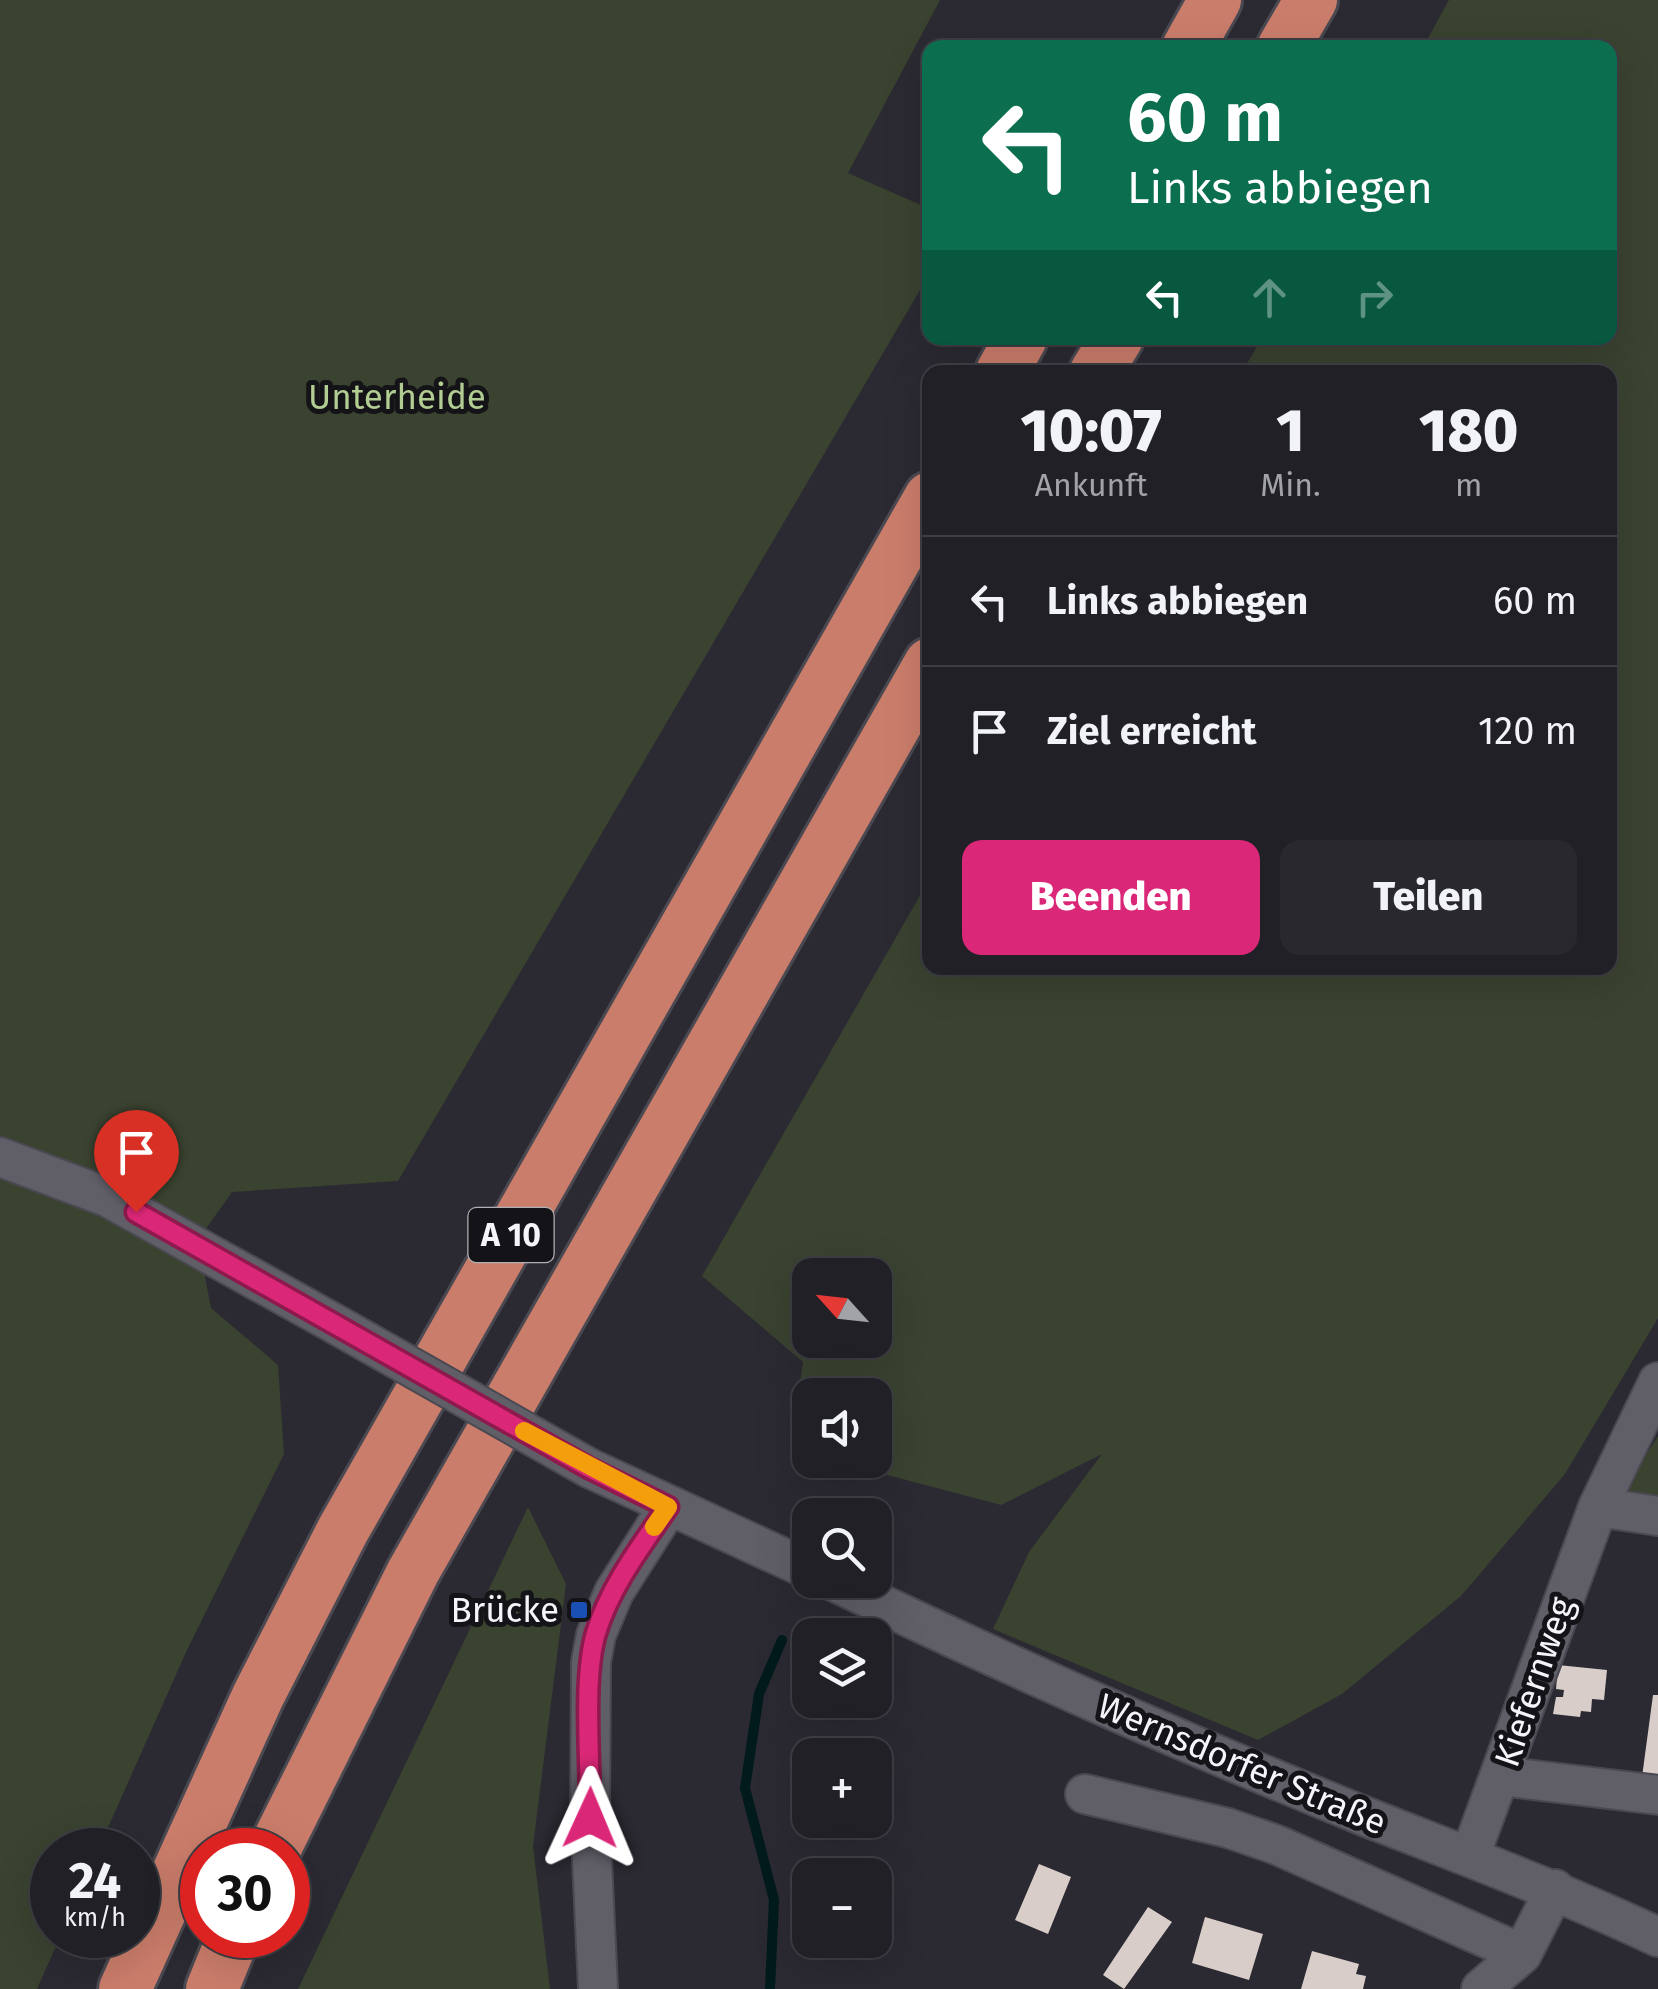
<!DOCTYPE html>
<html lang="de">
<meta charset="utf-8">
<style>
body{margin:0;font-family:"Fira Sans",sans-serif;background:#28282e;color:#f1f3f6;height:100vh;display:flex;flex-direction:column;font-size:38px;white-space:nowrap}
*{box-sizing:border-box;margin:0}
p{font-size:32px;color:#a2a3a7}
.icon{flex:none;width:55px;height:55px;fill:none;stroke:currentColor;stroke-width:2;stroke-linecap:round;stroke-linejoin:round}
.map{position:relative;flex:1;overflow:hidden}
.details{position:absolute;left:922px;top:365px;width:695px;height:610px;display:flex;flex-direction:column;background:#202026;border-radius:20px;box-shadow:0 10px 40px #0002,0 0 0 2px #3d3e43}
.details>*{flex:none}
.banner{position:absolute;left:922px;top:40px;width:695px;height:305px;border-radius:20px;box-shadow:0 10px 40px #0002,0 0 0 2px #3d3e43;background:#0b6e4f;color:#fff;overflow:hidden}
.needle{width:65px;rotate:297deg}
.controls{position:absolute;left:792px;top:1258px;display:grid;gap:20px}
.controls a{display:grid;place-items:center;width:100px;height:100px;border-radius:20px;background:#202026;box-shadow:0 10px 40px #0002,0 0 0 2px #3d3e43;font-size:50px}
.speed{position:absolute;left:30px;top:1828px;display:flex;gap:20px;font-size:50px;font-weight:700;text-align:center}
.speed>*{display:grid;place-content:center;width:130px;height:130px;border-radius:50%;background:#202026;box-shadow:0 10px 40px #0002,0 0 0 2px #3d3e43;line-height:1}
.speed small{font-size:25px;font-weight:400}
.speed .limit{border:15px solid #d22;background:#fff;color:#111}
.pin{position:absolute;display:grid;place-items:center;width:85px;height:85px;color:#fff;margin:-102px -42px;border-radius:50% 50% 50% 0;rotate:-45deg;box-shadow:0 0 10px #0007}
.pin .icon{rotate:45deg}
.me{position:absolute;width:110px;margin:-55px;rotate:1deg;stroke-linejoin:round;filter:drop-shadow(0 0 8px #0008)}
.turn{display:flex;align-items:center;gap:35px;height:210px;padding:0 40px;font-size:45px}
.turn .icon{width:130px;height:130px;stroke-width:2.5}
.turn b{display:block;font-size:70px;line-height:85px}
.lanes{display:flex;align-items:center;height:95px;padding:0 40px;background:#0003;justify-content:center;gap:50px;direction:ltr}
.lanes .off{opacity:.35}
.eta{display:flex;justify-content:space-evenly;align-items:center;height:170px;text-align:center}
.eta b{font-size:60px;font-weight:800;line-height:70px}
.action{display:flex;gap:20px;margin-top:auto;padding:20px 40px}
.action a{flex:1;height:115px;border-radius:20px;background:#db2777;color:#fff;font-size:40px;font-weight:800;line-height:115px;text-align:center}
.action a+a{background:#28282e;color:#f1f3f6}
ul{padding:0;list-style:none}
li{display:flex;align-items:center;gap:30px;height:130px;padding:0 40px;border-top:2px solid #3d3e43}
li div{flex:1}
li b{display:block;font-size:38px}
li em{font-style:normal}
.map>svg:first-child{display:block}
.green{fill:#3a4230;fill-rule:evenodd}
.lines{fill:none;stroke-linecap:round;stroke-linejoin:round}
.stream{stroke:#011a1c;stroke-width:10}
.building{fill:#d9cdc9}
.minor-casing{stroke:#4a4850;stroke-width:42}
.highway-casing{stroke:#4a4850;stroke-width:58}
.minor{stroke:#605f68;stroke-width:38}
.highway{stroke:#cb7d6b;stroke-width:52}
.minor-bridge-casing{stroke:#4a4850;stroke-width:42;stroke-linecap:butt}
.minor-bridge{stroke:#605f68;stroke-width:38}
.route-casing{stroke:#8e194d;stroke-width:25}
.route{stroke:#db2777;stroke-width:18}
.slow{stroke:#f59e0b;stroke-width:18}
.transit-dot{fill:#1a4fb4;stroke:#141317;stroke-width:4}
.labels{text-anchor:middle;dominant-baseline:central;stroke-width:10;stroke-linejoin:round;paint-order:stroke}
.shield{fill:#141317;stroke:#b1b0b5;stroke-width:2.5}
.shield-label{font-size:32px;font-weight:bold;fill:#f4f4f9}
.park-label{font-size:35px;fill:#b2cd92;stroke:#141317}
.poi-label{font-size:35px;fill:#f4f4f9;stroke:#141317;text-anchor:end}
.street-label{font-size:35px;fill:#f4f4f9;stroke:#141317}
</style>
<div class="map">
<svg width="1658" height="1989" viewBox="0 0 1658 1989">
<rect width="100%" height="100%" fill="#2b2a32"/>
<path class="green" d="M 0,0 L 940,0 L 848,173 L 930,209 L 930,273 L 398,1181 L 232,1192 L 198,1240 L 211,1308 L 278,1365 L 284,1454 L 187,1650 L 98,1850 L 52,1850 L 52,1935 L 61,1935 L 37,1989 L 0,1989 Z
M 1449,0 L 1658,0 L 1658,1318 L 1565,1474 L 1461,1596 L 1342,1694 L 1258,1740 L 993,1629 L 1029,1552 L 1102,1454 L 1001,1505 L 876,1472 L 853,1460 L 875,1460 L 875,1395 L 810,1395 L 810,1438 L 793,1430 L 803,1362 L 702,1276 L 930,878 L 930,968 L 1610,968 L 1610,372 L 1242,372 L 1262,338 L 1610,338 L 1610,48 L 1423,47 ZM 875,1275 L 875,1340 L 810,1340 L 810,1275 Z
M 1658,1436 L 1658,1501 L 1620,1496 Z
M 528,1507 L 566,1584 L 533,1846 L 550,1989 L 298,1989 Z"/>
<g class="lines">
<path class="stream" d="M 770,1989 L 774,1900 L 745,1788 L 759,1694 L 782,1640"/>
</g>
<path class="building" d="M 1558,1665 L 1607,1670 L 1604,1700 L 1592,1699 L 1591,1712 L 1581,1711 L 1580,1717 L 1553,1714 L 1556,1697 L 1563,1697 L 1564,1690 L 1556,1689 Z
M 1653,1695 L 1658,1695 L 1658,1779 L 1642,1777 Z
M 1039,1864 L 1071,1877 L 1048,1934 L 1015,1920 Z
M 1148,1907 L 1172,1922 L 1124,1989 L 1103,1975 Z
M 1205,1917 L 1263,1934 L 1249,1980 L 1192,1963 Z
M 1312,1951 L 1359,1964 L 1356,1974 L 1366,1976 L 1363,1989 L 1301,1989 Z"/>
<g class="lines">
<g class="minor-casing">
<path id="minor" d="M 0,1157 L 107,1197 L 337,1325
M 589,1468 L 810,1570
M 1598,1507 L 1658,1516
M 831,1580 C 1006,1665 1184,1743 1364,1816 C 1463,1855 1562,1892 1658,1937
M 1501,1776 L 1658,1795
M 1085,1794 L 1228,1828 L 1277,1845 L 1522,1954
M 1470,1856 L 1598,1507 L 1658,1382
M 598,1989 L 590,1817 L 591,1662 L 596,1635 L 614,1592 L 668,1507
M 1481,1989 L 1522,1954 L 1555,1889"/>
</g>
<g class="highway-casing">
<path id="highway" d="M 1188,48 L 1215,0
M 1283,48 L 1311,0
M 1002,372 L 1021,338
M 1096,372 L 1117,338
M 274,1850 L 413,1572 L 930,664
M 125,1989 L 258,1696 L 343,1530 L 930,498
M 212,1989 L 234,1935"/>
</g>
<use href="#minor" class="minor"/>
<use href="#highway" class="highway"/>
<g class="minor-bridge-casing">
<path id="minor-bridge" d="M 337,1325 L 589,1468"/>
</g>
<use href="#minor-bridge" class="minor-bridge"/>
</g>
<g class="lines">
<g class="route-casing">
<path id="route" d="M 136,1212 L 589,1468 L 668,1507 C 641,1546 610,1587 596,1633 C 582,1680 591,1766 590,1818"/>
</g>
<use href="#route" class="route"/>
<path class="slow" d="M 524,1431 L 668,1507 L 654,1527"/>
</g>
<rect class="transit-dot" x="569" y="1600" width="20" height="20" rx="5"/>
<g class="labels">
<rect class="shield" x="468.5" y="1208" width="85" height="54" rx="8"/>
<g class="shield-label">
<text x="511" y="1235">A 10</text>
</g>
<g class="park-label">
<text x="397" y="397">Unterheide</text>
</g>
<g class="poi-label">
<text x="559" y="1610">Brücke</text>
</g>
<g class="street-label">
<text transform="translate(1534 1682) rotate(-71)">Kiefernweg</text>
<text transform="translate(1242 1764) rotate(23)">Wernsdorfer Straße</text>
</g>
</g>
</svg>
<div class="controls">
<a><svg class="needle" viewBox="-14 -14 28 28"><path d="M0-13l5 13h-10z" fill="#e53935"/><path d="M0 13l5-13h-10z" fill="#a2a3a7"/></svg></a>
<a><svg class="icon" aria-label="sound" viewBox="0 0 24 24"><path d="M4 9h4l5-4v14l-5-4H4zM17 9q2 3 0 6"/></svg></a>
<a><svg class="icon" aria-label="search" viewBox="0 0 24 24"><circle cx="10" cy="10" r="6"/><path d="M15 15l6 6"/></svg></a>
<a><svg class="icon" aria-label="layers" viewBox="0 0 24 24"><path d="M12 4l9 5-9 5-9-5zM3 14l9 5 9-5"/></svg></a>
<a>+</a>
<a>−</a>
</div>
<div class="speed"><div>24<small>km/h</small></div><div class="limit">30</div></div>
<div class="pin" style="left:136px;top:1212px;background:#d93025"><svg class="icon" aria-label="arrive" viewBox="0 0 24 24"><path d="M6 21V4h12l-3 4 3 4H6"/></svg></div>
<svg class="me" style="left:590px;top:1818px" viewBox="-20 -20 40 40"><path d="M0-17L14 15 0 8-14 15z" fill="#db2777" stroke="#fff" stroke-width="4"/></svg>
<div class="banner">
<div class="turn"><svg class="icon" aria-label="left" viewBox="0 0 24 24"><path d="M17 20v-9H6M10 6l-5 5 5 5"/></svg><div><b>60 m</b>Links abbiegen</div></div>
<div class="lanes"><svg class="icon" aria-label="left" viewBox="0 0 24 24"><path d="M17 20v-9H6M10 6l-5 5 5 5"/></svg><svg class="icon off" aria-label="ahead" viewBox="0 0 24 24"><path d="M12 20V5M6 11l6-6 6 6"/></svg><svg class="icon off" aria-label="right" viewBox="0 0 24 24"><path d="M7 20v-9h11M14 6l5 5-5 5"/></svg></div>
</div>
<section class="details">
<div class="eta">
<div><b>10:07</b><p>Ankunft</p></div>
<div><b>1</b><p>Min.</p></div>
<div><b>180</b><p>m</p></div>
</div>
<ul>
<li><svg class="icon" aria-label="left" viewBox="0 0 24 24"><path d="M17 20v-9H6M10 6l-5 5 5 5"/></svg><div><b>Links abbiegen</b></div><em>60 m</em></li>
<li><svg class="icon" aria-label="arrive" viewBox="0 0 24 24"><path d="M6 21V4h12l-3 4 3 4H6"/></svg><div><b>Ziel erreicht</b></div><em>120 m</em></li>
</ul>
<div class="action"><a>Beenden</a><a>Teilen</a></div>
</section>
</div>
